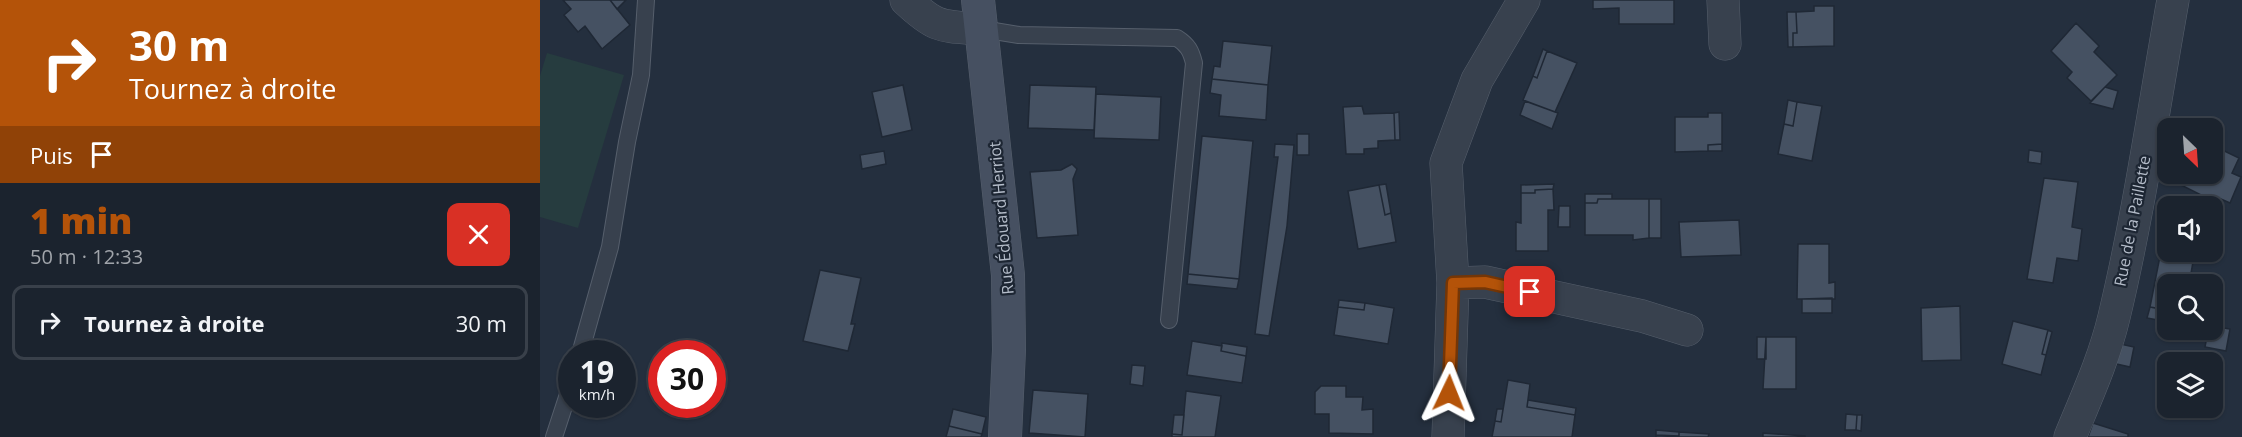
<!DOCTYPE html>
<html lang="fr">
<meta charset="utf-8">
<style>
body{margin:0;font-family:"Open Sans",sans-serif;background:#242b36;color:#f1f3f6;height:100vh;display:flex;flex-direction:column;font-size:22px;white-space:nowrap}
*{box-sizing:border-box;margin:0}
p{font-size:20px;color:#a0a4aa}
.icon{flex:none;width:33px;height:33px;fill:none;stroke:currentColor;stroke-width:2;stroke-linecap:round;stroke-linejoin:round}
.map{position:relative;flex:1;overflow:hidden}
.sheet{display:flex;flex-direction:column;background:#1b232e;width:540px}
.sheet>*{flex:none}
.hud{background:#b45309;color:#fff;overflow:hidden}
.needle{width:39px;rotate:155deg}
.fabs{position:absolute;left:1617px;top:118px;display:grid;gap:12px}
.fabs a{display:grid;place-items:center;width:66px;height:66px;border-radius:12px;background:#1b232e;box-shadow:0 2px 4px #0004,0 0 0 2px #39404a;font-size:30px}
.speed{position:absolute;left:18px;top:340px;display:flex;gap:12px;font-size:30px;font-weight:700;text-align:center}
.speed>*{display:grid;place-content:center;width:78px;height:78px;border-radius:50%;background:#1b232e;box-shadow:0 2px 4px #0004,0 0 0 2px #39404a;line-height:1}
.speed small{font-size:15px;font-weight:400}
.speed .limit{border:9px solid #d22;background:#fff;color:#111}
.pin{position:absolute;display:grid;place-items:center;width:51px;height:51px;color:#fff;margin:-26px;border-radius:12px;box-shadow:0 3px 9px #0006}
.me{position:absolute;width:66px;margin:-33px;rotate:2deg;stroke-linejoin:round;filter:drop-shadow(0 0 4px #0008)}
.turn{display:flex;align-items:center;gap:21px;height:126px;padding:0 30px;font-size:27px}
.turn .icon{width:78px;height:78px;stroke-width:2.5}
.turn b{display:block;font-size:42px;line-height:51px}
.then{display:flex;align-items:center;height:57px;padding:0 30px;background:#0003;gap:12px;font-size:22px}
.round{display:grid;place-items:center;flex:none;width:63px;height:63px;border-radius:12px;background:#242b36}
.summary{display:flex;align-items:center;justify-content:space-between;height:102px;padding:0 30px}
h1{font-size:36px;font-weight:800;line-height:45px;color:#b45309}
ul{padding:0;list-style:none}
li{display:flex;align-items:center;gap:18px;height:75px;margin:0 12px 9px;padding:0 18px;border:3px solid #39404a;border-radius:12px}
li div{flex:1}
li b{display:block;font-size:22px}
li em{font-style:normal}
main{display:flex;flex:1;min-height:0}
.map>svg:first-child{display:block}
.green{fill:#263c3f}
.building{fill:#455162;stroke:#1f2835;stroke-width:1.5}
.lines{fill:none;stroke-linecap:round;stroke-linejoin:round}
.lane-casing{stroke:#565f6c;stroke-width:18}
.street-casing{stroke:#565f6c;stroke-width:33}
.secondary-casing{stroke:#565f6c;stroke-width:34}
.lane{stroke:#38414e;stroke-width:16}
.street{stroke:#38414e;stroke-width:32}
.secondary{stroke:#465061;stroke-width:33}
.route-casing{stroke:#753606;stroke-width:15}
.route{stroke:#b45309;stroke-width:10}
.labels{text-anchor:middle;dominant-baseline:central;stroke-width:4.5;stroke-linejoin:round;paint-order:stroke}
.street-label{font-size:16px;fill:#b4bcc9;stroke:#1d2633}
</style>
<main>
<section class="sheet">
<div class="hud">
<div class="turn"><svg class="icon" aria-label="right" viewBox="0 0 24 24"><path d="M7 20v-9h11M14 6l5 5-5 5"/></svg><div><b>30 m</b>Tournez à droite</div></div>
<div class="then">Puis<svg class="icon" aria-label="arrive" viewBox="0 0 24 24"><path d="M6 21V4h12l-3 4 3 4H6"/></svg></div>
</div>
<div class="summary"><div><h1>1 min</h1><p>50 m · 12:33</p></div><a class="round" style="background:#d93025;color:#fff"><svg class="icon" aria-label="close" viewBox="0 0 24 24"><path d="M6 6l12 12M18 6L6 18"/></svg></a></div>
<ul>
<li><svg class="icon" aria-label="right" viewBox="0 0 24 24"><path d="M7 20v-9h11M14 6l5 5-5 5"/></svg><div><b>Tournez à droite</b></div><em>30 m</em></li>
</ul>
</section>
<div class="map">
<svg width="1702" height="437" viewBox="0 0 1702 437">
<rect width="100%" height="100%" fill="#242f3e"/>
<path class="green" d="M 7,53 L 84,75 L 38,228 L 0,217 L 0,76 Z"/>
<path class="building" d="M 23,0 L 70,0 L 90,25 L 62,49 L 45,26 L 38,32 L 24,15 L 31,9 Z
M 70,0 L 86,0 L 77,9 Z
M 1053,0 L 1134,0 L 1134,24 L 1079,24 L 1079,8 L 1053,9 Z
M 1274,6 L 1294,6 L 1294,46 L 1253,47 L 1253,33 L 1257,33 L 1256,12 L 1274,11 Z
M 1247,12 L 1256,12 L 1257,33 L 1253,33 L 1253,47 L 1248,47 Z
M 1536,23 L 1559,46 L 1554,52 L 1577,75 L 1551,101 L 1527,78 L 1532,72 L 1511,51 Z
M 683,41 L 732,46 L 728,85 L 672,79 L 674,66 L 680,67 Z
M 1003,49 L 1007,51 L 997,78 L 993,76 Z
M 1007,51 L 1037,63 L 1015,112 L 983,100 L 993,76 L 997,78 Z
M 672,79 L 728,85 L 726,120 L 679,116 L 681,95 L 670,93 Z
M 363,85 L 372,130 L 342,137 L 332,92 Z
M 490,85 L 556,87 L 554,130 L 488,128 Z
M 1565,87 L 1578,91 L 1573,109 L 1550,103 Z
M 556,94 L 621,97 L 619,140 L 554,138 Z
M 1248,100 L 1257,102 L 1253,126 L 1244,124 Z
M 985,101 L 1018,113 L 1012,129 L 980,115 Z
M 1257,102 L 1282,106 L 1272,161 L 1238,154 L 1244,124 L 1253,126 Z
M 822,106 L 824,114 L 854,113 L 855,140 L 838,141 L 838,148 L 824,149 L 824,154 L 806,154 L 803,107 Z
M 859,112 L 860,140 L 855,140 L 854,113 Z
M 1168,113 L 1182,113 L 1182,144 L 1168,145 L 1168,151 L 1135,152 L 1135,117 L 1168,117 Z
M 757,134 L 769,134 L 769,155 L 757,155 Z
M 662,136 L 713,141 L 699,279 L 648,274 Z
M 735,144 L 754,145 L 747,226 L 729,336 L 715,334 L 738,157 L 734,157 Z
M 1182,144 L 1182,151 L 1168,151 L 1168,145 Z
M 1672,145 L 1699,158 L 1692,173 L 1701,177 L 1690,203 L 1674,196 L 1671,200 L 1633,181 L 1637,174 L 1672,174 Z
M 1489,150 L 1502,152 L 1501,164 L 1488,162 Z
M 344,151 L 346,164 L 322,169 L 320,155 Z
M 532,164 L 537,169 L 533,179 L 538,235 L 497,238 L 490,172 L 521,170 Z
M 1504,178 L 1538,182 L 1532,227 L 1542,229 L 1538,261 L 1517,258 L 1513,283 L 1487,279 Z
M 846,184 L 851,213 L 845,215 L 839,185 Z
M 1014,184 L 1013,189 L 995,190 L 995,193 L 981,193 L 981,185 Z
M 839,185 L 845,215 L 851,213 L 856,242 L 818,249 L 808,191 Z
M 1013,189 L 1014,210 L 1008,210 L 1008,251 L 976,251 L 976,222 L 981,223 L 981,193 L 995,193 L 995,190 Z
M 1045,194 L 1072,194 L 1072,199 L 1058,199 L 1057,203 L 1045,203 Z
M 1058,199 L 1109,199 L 1109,238 L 1093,240 L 1093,235 L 1045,235 L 1045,203 L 1057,203 Z
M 1109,199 L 1121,199 L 1121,238 L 1109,238 Z
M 1019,206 L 1030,206 L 1030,227 L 1018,227 Z
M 1199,220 L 1201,255 L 1141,257 L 1139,222 Z
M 1258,244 L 1289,244 L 1289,283 L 1295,282 L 1295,299 L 1257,299 Z
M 1620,256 L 1653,262 L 1649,285 L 1628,285 L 1628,310 L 1610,307 Z
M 280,270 L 321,278 L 311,324 L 315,324 L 308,351 L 263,341 Z
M 648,274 L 699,279 L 697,289 L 647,284 Z
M 1292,298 L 1292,313 L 1262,313 L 1262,299 Z
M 799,300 L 825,303 L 824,310 L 798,307 Z
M 825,303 L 854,308 L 848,344 L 794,335 L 798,307 L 824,310 Z
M 1420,306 L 1421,360 L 1382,361 L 1381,308 Z
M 1610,307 L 1625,310 L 1623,321 L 1607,318 Z
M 1473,321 L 1508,330 L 1502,354 L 1506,355 L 1501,375 L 1462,364 Z
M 1672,326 L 1690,329 L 1686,351 L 1665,347 L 1668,330 L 1672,330 Z
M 1508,330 L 1512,332 L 1506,355 L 1502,354 Z
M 1217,337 L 1226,337 L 1226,359 L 1217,359 Z
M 1226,337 L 1256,337 L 1256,389 L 1223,389 Z
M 652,341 L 682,346 L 681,351 L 706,356 L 702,383 L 647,375 Z
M 682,343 L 707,347 L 706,356 L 681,351 Z
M 1576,343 L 1594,347 L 1590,367 L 1572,363 Z
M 592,365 L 605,366 L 603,386 L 590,384 Z
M 968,380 L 990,384 L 987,407 L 1035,415 L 1032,437 L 952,437 L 955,421 L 961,422 Z
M 781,386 L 806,386 L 806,397 L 823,397 L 822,410 L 833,409 L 833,434 L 789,433 L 789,414 L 775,414 L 775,392 Z
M 493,390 L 548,394 L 545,437 L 489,433 Z
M 646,391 L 681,396 L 675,437 L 632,437 L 632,434 L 642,435 Z
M 988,400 L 1036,408 L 1035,415 L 987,407 Z
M 413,409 L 446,417 L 442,434 L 409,426 Z
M 957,409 L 963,409 L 961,422 L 955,421 Z
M 1306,414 L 1317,415 L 1316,430 L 1305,430 Z
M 634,415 L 644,415 L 642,435 L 632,434 Z
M 1317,415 L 1322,415 L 1321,431 L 1316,430 Z
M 1553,423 L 1588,434 L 1588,437 L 1548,437 Z
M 409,426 L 442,434 L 441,437 L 406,437 Z
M 1116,430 L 1139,432 L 1139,436 L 1116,435 Z
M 1139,432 L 1169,434 L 1168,437 L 1116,437 L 1116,435 L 1139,436 Z
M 1223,433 L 1265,436 L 1265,437 L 1223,437 Z"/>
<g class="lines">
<g class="lane-casing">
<path id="lane" d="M 442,29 L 479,35 L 637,38 C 648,45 651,51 654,63 L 629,320
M 40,354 L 70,247 L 87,142 L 101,75 L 106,0
M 14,437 L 32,382"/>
</g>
<g class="street-casing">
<path id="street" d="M 366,0 C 397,29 401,26 442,29
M 1183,0 L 1185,44
M 913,283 L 945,282 L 1102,316 L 1147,330
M 908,437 L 913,283 L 906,163 L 937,80 L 984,0
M 1530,437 C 1546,398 1564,359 1574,317 C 1599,213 1614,106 1633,0"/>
</g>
<g class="secondary-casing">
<path id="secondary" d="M 438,0 L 468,275 L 469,350 L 465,437"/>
</g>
<use href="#lane" class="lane"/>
<use href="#street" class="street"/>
<use href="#secondary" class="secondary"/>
</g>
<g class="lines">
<g class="route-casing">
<path id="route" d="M 909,393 L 913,283 L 945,282 L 990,292"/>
</g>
<use href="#route" class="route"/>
</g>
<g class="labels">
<g class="street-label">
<text transform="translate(461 218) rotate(-95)">Rue Édouard Herriot</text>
<text transform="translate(1592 221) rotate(-79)">Rue de la Paillette</text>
</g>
</g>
</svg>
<div class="fabs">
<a><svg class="needle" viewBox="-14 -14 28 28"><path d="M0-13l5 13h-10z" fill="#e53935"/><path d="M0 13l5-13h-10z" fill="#a0a4aa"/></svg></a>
<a><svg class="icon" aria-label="sound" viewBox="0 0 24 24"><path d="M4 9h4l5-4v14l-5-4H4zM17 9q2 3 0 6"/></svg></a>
<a><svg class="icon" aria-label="search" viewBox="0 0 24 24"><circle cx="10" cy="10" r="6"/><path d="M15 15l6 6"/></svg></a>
<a><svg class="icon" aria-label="layers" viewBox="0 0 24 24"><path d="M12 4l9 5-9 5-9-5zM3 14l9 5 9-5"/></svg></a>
</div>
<div class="speed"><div>19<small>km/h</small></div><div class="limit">30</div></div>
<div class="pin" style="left:990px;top:292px;background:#d93025"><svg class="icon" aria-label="arrive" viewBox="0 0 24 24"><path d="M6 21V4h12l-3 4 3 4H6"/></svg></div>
<svg class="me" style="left:909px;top:393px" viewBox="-20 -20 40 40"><path d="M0-17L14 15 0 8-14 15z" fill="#b45309" stroke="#fff" stroke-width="4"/></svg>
</div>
</main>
